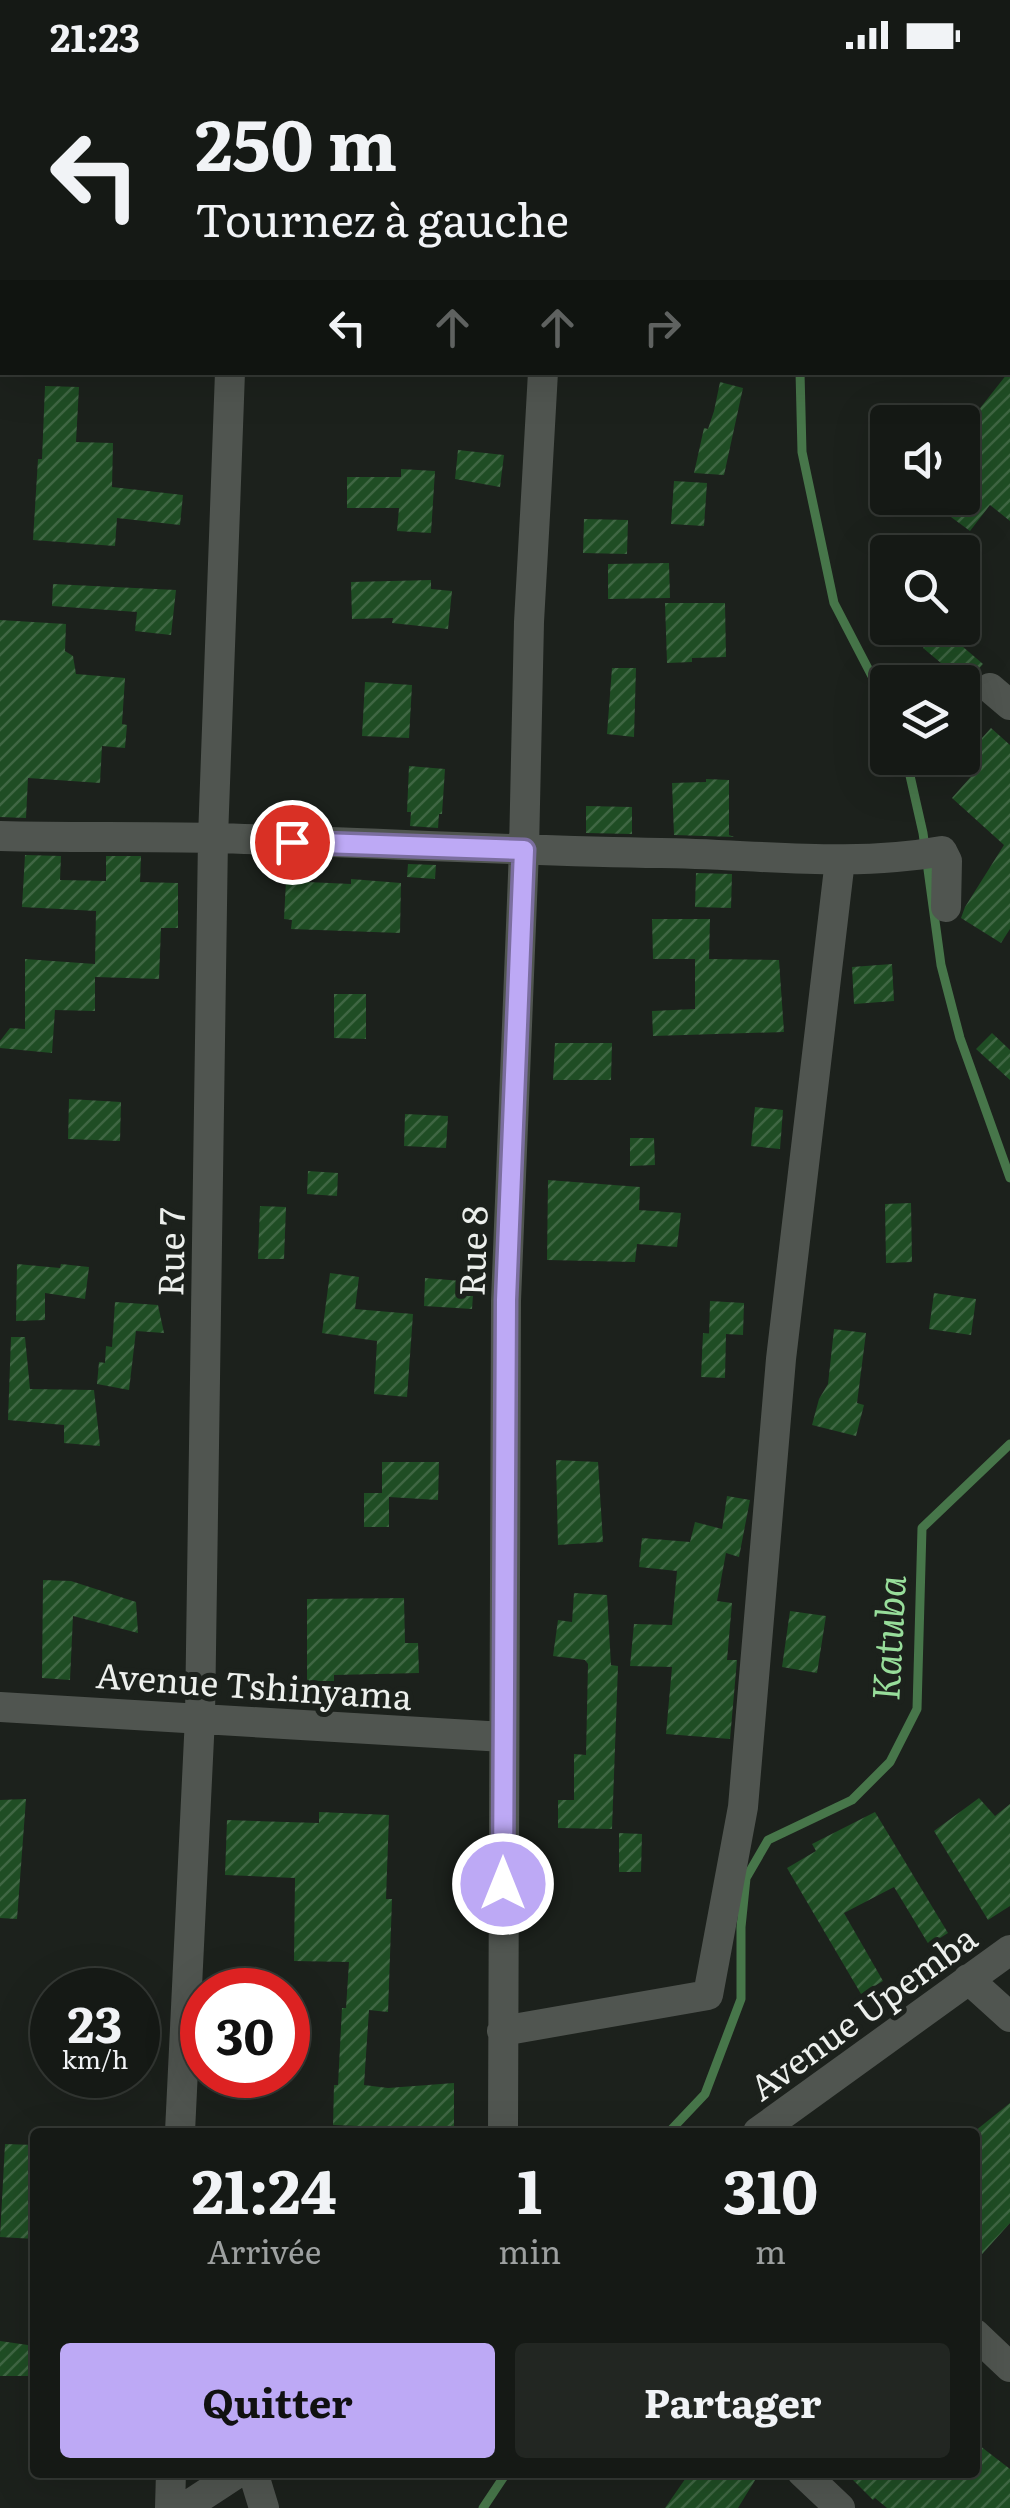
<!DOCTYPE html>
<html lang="fr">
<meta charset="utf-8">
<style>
body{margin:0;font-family:Literata,serif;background:#222622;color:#f1f3f6;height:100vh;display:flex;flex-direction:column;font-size:38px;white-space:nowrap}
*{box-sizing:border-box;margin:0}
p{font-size:32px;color:#9da0a0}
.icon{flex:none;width:55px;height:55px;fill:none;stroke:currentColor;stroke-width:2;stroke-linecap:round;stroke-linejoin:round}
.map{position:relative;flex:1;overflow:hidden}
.drawer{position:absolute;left:30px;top:2058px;width:950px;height:350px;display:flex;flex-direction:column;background:#151915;border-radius:10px;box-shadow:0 10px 40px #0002,0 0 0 2px #343834}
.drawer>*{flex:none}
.guide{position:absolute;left:0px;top:0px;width:1010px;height:305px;box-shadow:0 10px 40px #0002,0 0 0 2px #343834;background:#151915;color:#f1f3f6;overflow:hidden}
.tools{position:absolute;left:870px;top:335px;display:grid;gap:20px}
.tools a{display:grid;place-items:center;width:110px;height:110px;border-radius:10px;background:#151915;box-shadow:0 10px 40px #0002,0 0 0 2px #343834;font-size:50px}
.speed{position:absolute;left:30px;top:1898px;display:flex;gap:20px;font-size:50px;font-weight:700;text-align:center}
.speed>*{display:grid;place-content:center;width:130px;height:130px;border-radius:50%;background:#151915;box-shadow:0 10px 40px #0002,0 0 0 2px #343834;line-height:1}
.speed small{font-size:25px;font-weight:400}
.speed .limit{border:15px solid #d22;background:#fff;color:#111}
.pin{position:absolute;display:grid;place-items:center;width:85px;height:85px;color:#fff;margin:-42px;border:5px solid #fff;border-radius:50%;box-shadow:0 2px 10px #0007}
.me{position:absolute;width:110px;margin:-55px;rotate:0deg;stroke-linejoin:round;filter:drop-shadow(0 0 8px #0008)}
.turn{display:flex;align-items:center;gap:35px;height:210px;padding:0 30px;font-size:45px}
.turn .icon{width:130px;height:130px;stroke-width:2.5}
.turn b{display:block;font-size:70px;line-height:85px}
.lanes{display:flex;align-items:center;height:95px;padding:0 30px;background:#0003;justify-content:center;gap:50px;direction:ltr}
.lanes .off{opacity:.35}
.eta{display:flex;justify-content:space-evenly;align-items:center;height:170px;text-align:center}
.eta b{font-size:60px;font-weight:700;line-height:70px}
.button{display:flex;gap:20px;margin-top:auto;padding:20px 30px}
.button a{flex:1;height:115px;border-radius:10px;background:#bda9f5;color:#111;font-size:40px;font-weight:700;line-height:115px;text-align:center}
.button a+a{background:#222622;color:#f1f3f6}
.status{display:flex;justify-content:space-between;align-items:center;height:70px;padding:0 50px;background:#151915;direction:ltr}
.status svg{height:28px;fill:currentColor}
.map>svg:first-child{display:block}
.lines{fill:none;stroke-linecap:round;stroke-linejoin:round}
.stream{stroke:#47764a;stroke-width:9}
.building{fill:url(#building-hatch)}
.minor{stroke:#505550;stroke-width:30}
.route-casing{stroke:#7b6e9f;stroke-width:25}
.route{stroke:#bda9f5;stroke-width:18}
.labels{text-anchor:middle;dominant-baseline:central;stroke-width:10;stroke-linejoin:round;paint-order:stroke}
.street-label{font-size:35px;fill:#ecefec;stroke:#1c211c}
.water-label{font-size:38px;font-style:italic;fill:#97dd9a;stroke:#1c211c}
</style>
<div class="status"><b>21:23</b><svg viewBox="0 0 49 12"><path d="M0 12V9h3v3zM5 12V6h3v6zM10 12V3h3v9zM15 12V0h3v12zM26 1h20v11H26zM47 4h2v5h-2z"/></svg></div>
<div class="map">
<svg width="1010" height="2438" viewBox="0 0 1010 2438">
<defs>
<pattern id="building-hatch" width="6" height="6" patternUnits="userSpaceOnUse" patternTransform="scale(2.5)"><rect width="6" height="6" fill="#1f4d24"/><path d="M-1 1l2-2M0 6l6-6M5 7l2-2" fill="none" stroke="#406744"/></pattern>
</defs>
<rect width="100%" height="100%" fill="#1c211c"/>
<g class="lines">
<path class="stream" d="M 843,0 L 844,2
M 800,302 L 802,382 L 834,533 L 888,637
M 906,688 L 923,763 L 941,895 L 960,968 L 1010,1108
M 669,2062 L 705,2024 L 741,1929 L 741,1857 L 746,1808 L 768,1770 L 852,1730 L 890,1692 L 917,1639 L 922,1458 L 1010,1374
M 483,2438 L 507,2402"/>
</g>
<path class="building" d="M 1007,304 L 1010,304 L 1010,451 L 990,435 L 970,461 L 925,428 L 962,428 L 962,361 Z
M 720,312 L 743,318 L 724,405 L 694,403 L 704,358 L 708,359 L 714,341 Z
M 45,316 L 79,317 L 76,372 L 113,373 L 112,417 L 183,425 L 180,455 L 117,448 L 115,476 L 33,470 L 38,389 L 42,389 Z
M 458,380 L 504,385 L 500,417 L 455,409 Z
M 401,399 L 435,401 L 431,463 L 397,461 L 399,438 L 347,438 L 347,407 L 401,407 Z
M 674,411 L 707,413 L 704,456 L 671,454 Z
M 584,449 L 628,450 L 627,484 L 583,483 Z
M 669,493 L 670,528 L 608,529 L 608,494 Z
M 431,510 L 431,519 L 452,521 L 448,559 L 392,553 L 393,548 L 352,549 L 351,512 Z
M 53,514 L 176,520 L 171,565 L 135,561 L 137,542 L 52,536 Z
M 665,533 L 725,533 L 726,587 L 692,588 L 692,592 L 667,593 Z
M 0,550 L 66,554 L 65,581 L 73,586 L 76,604 L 125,608 L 122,654 L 127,655 L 125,678 L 102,676 L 100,713 L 28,708 L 26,748 L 0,747 Z
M 941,558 L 983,594 L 966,614 L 923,578 Z
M 612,598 L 636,598 L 634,667 L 607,664 Z
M 365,612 L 412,615 L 409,668 L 362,666 Z
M 991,658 L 1010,675 L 1010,859 L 1001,873 L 961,848 L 965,837 L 1004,775 L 952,728 L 976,701 L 963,689 Z
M 409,696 L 445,699 L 442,744 L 439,744 L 438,758 L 410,756 L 411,742 L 407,742 Z
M 706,709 L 729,710 L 729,765 L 734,767 L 674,765 L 672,713 L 706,712 Z
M 586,736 L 632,737 L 632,764 L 586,763 Z
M 25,785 L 61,786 L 60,810 L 106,811 L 106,786 L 141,786 L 140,812 L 178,813 L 178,858 L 161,858 L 159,909 L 95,907 L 95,941 L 55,940 L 52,983 L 0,978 L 0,971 L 10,958 L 25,959 L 25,889 L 95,894 L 96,841 L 22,837 Z
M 408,794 L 436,795 L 435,809 L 407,807 Z
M 696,803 L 732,804 L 731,838 L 695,837 Z
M 351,809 L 401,813 L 400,863 L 291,859 L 292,850 L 284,849 L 286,811 L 351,814 Z
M 652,849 L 710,849 L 709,889 L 779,890 L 784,962 L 653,966 L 652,941 L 695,939 L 695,889 L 653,889 Z
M 892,894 L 894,931 L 854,934 L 852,897 Z
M 334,924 L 366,924 L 366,969 L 334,968 Z
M 992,963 L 1010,980 L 1010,1010 L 976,979 Z
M 555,973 L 612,973 L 611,1010 L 553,1010 Z
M 69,1029 L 121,1032 L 120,1071 L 68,1069 Z
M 755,1037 L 783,1040 L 780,1079 L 751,1076 Z
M 405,1044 L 448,1046 L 446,1078 L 404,1076 Z
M 630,1068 L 654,1068 L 655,1095 L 630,1096 Z
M 308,1101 L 338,1103 L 337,1126 L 307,1124 Z
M 548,1110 L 640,1117 L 639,1140 L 681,1143 L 677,1177 L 637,1174 L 635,1192 L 547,1190 Z
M 911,1133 L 912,1192 L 886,1193 L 885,1134 Z
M 260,1136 L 286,1137 L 284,1189 L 258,1189 Z
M 17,1194 L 60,1198 L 61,1194 L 89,1197 L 85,1229 L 45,1223 L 45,1250 L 16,1251 Z
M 330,1203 L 359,1207 L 355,1239 L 413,1244 L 407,1327 L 374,1324 L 377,1271 L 322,1263 Z
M 425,1208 L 474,1212 L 472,1239 L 424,1236 Z
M 934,1223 L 976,1229 L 971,1265 L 929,1259 Z
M 710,1231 L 744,1233 L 743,1265 L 726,1264 L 725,1308 L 701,1307 L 703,1263 L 716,1264 L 709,1264 Z
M 115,1232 L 158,1235 L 164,1263 L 136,1261 L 129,1320 L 97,1314 L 99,1292 L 105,1293 L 106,1276 L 112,1277 Z
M 834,1259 L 866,1263 L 857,1333 L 864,1335 L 856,1366 L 812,1355 L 819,1329 L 828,1314 Z
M 11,1267 L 25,1267 L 30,1319 L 94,1320 L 100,1376 L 64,1373 L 64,1355 L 8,1350 Z
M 556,1390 L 598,1392 L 603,1472 L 558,1475 Z
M 382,1392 L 439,1392 L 438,1430 L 389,1427 L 389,1457 L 364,1457 L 364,1423 L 382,1423 Z
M 727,1426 L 750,1430 L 739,1487 L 726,1483 L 717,1531 L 732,1533 L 727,1590 L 737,1590 L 730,1669 L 666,1664 L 672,1597 L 630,1596 L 634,1554 L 672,1555 L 677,1501 L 639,1497 L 642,1468 L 690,1472 L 695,1452 L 722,1459 Z
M 43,1510 L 71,1511 L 136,1532 L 138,1563 L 73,1546 L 70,1610 L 42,1608 Z
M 574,1523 L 607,1525 L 611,1595 L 618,1596 L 612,1759 L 558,1758 L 558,1730 L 574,1730 L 574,1684 L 586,1685 L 588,1594 L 585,1590 L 553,1586 L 558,1550 L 572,1552 Z
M 404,1528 L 405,1573 L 418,1573 L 419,1603 L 334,1605 L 334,1611 L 307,1611 L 307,1529 Z
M 790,1541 L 826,1546 L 817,1603 L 782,1597 Z
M 979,1728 L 995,1746 L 1010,1734 L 1010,1836 L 988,1850 L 934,1761 Z
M 26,1729 L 17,1849 L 0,1848 L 0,1730 Z
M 319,1742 L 389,1745 L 386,1829 L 392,1829 L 388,1942 L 369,1940 L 364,2015 L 388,2018 L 454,2013 L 454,2062 L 357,2062 L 357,2056 L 333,2055 L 334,2015 L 338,2015 L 342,1938 L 346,1938 L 349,1892 L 294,1891 L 295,1808 L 225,1805 L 227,1750 L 319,1753 Z
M 875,1742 L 948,1863 L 929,1875 L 894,1817 L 844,1843 L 883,1911 L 861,1924 L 787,1798 L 816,1781 L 812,1774 Z
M 619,1763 L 642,1764 L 641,1802 L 619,1802 Z
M 1010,2033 L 1010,2153 L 975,2192 L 975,2061 Z
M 5,2074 L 35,2075 L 35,2169 L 0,2167 Z
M 0,2271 L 35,2276 L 35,2306 L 0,2306 Z
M 975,2372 L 1010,2399 L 1010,2438 L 887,2438 L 875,2428 L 873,2430 L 845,2402 L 975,2402 Z
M 690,2402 L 760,2402 L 738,2438 L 665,2438 Z"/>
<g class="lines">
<path class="minor" d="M 241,2 L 241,0
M 551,2 L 551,0
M 1008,284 L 1010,286
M 990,618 L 1010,635
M 0,766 C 71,768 142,766 213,768 C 362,772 512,781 661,783 C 754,784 850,798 942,781 L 947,791 L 946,837
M 0,1637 L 504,1667
M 968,1909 L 1010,1947
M 502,1961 L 708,1925 L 743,1737 L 781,1289 L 840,790
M 180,2062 L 200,1647 L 213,768 L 230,302
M 503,2062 L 506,1231 L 524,780 L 529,552 L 543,302
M 758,2062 L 1010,1880
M 975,2264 L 1010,2297
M 253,2402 L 264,2438
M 802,2402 L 840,2438
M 170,2438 L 171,2402
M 184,2438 L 239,2402"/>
</g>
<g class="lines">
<g class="route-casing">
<path id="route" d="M 292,772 L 524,780 L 506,1230 L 503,1814"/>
</g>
<use href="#route" class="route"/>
</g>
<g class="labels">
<g class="street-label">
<text transform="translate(471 1181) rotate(-88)">Rue 8</text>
<text transform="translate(169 1182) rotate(-89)">Rue 7</text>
<text transform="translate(254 1614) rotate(4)">Avenue Tshinyama</text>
<text transform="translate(862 1941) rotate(-36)">Avenue Upemba</text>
</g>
<g class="water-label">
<text transform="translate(886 1568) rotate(-87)">Katuba</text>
</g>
</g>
</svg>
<div class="tools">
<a><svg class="icon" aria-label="sound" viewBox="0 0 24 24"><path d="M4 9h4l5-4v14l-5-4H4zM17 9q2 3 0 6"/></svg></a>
<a><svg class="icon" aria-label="search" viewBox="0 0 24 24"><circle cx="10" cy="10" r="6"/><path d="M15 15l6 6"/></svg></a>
<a><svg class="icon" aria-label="layers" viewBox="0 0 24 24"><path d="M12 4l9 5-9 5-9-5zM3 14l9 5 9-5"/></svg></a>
</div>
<div class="speed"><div>23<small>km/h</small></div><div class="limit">30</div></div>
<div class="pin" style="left:292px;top:772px;background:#d93025"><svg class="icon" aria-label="arrive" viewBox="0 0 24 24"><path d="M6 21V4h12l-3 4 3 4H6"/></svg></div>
<svg class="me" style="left:503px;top:1814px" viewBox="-20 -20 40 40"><circle r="17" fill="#bda9f5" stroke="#fff" stroke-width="3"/><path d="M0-11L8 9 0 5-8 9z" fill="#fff"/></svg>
<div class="guide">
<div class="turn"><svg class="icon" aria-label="left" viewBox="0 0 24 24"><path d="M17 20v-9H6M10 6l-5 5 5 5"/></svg><div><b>250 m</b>Tournez à gauche</div></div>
<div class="lanes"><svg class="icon" aria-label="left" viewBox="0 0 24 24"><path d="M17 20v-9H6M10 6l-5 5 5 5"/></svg><svg class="icon off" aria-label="ahead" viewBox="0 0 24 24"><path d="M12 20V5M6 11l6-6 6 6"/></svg><svg class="icon off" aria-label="ahead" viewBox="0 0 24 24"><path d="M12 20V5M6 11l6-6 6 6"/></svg><svg class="icon off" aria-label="right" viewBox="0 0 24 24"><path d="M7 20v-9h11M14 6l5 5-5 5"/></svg></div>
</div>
<section class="drawer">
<div class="eta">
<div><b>21:24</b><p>Arrivée</p></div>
<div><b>1</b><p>min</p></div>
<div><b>310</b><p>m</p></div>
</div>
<div class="button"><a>Quitter</a><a>Partager</a></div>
</section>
</div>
